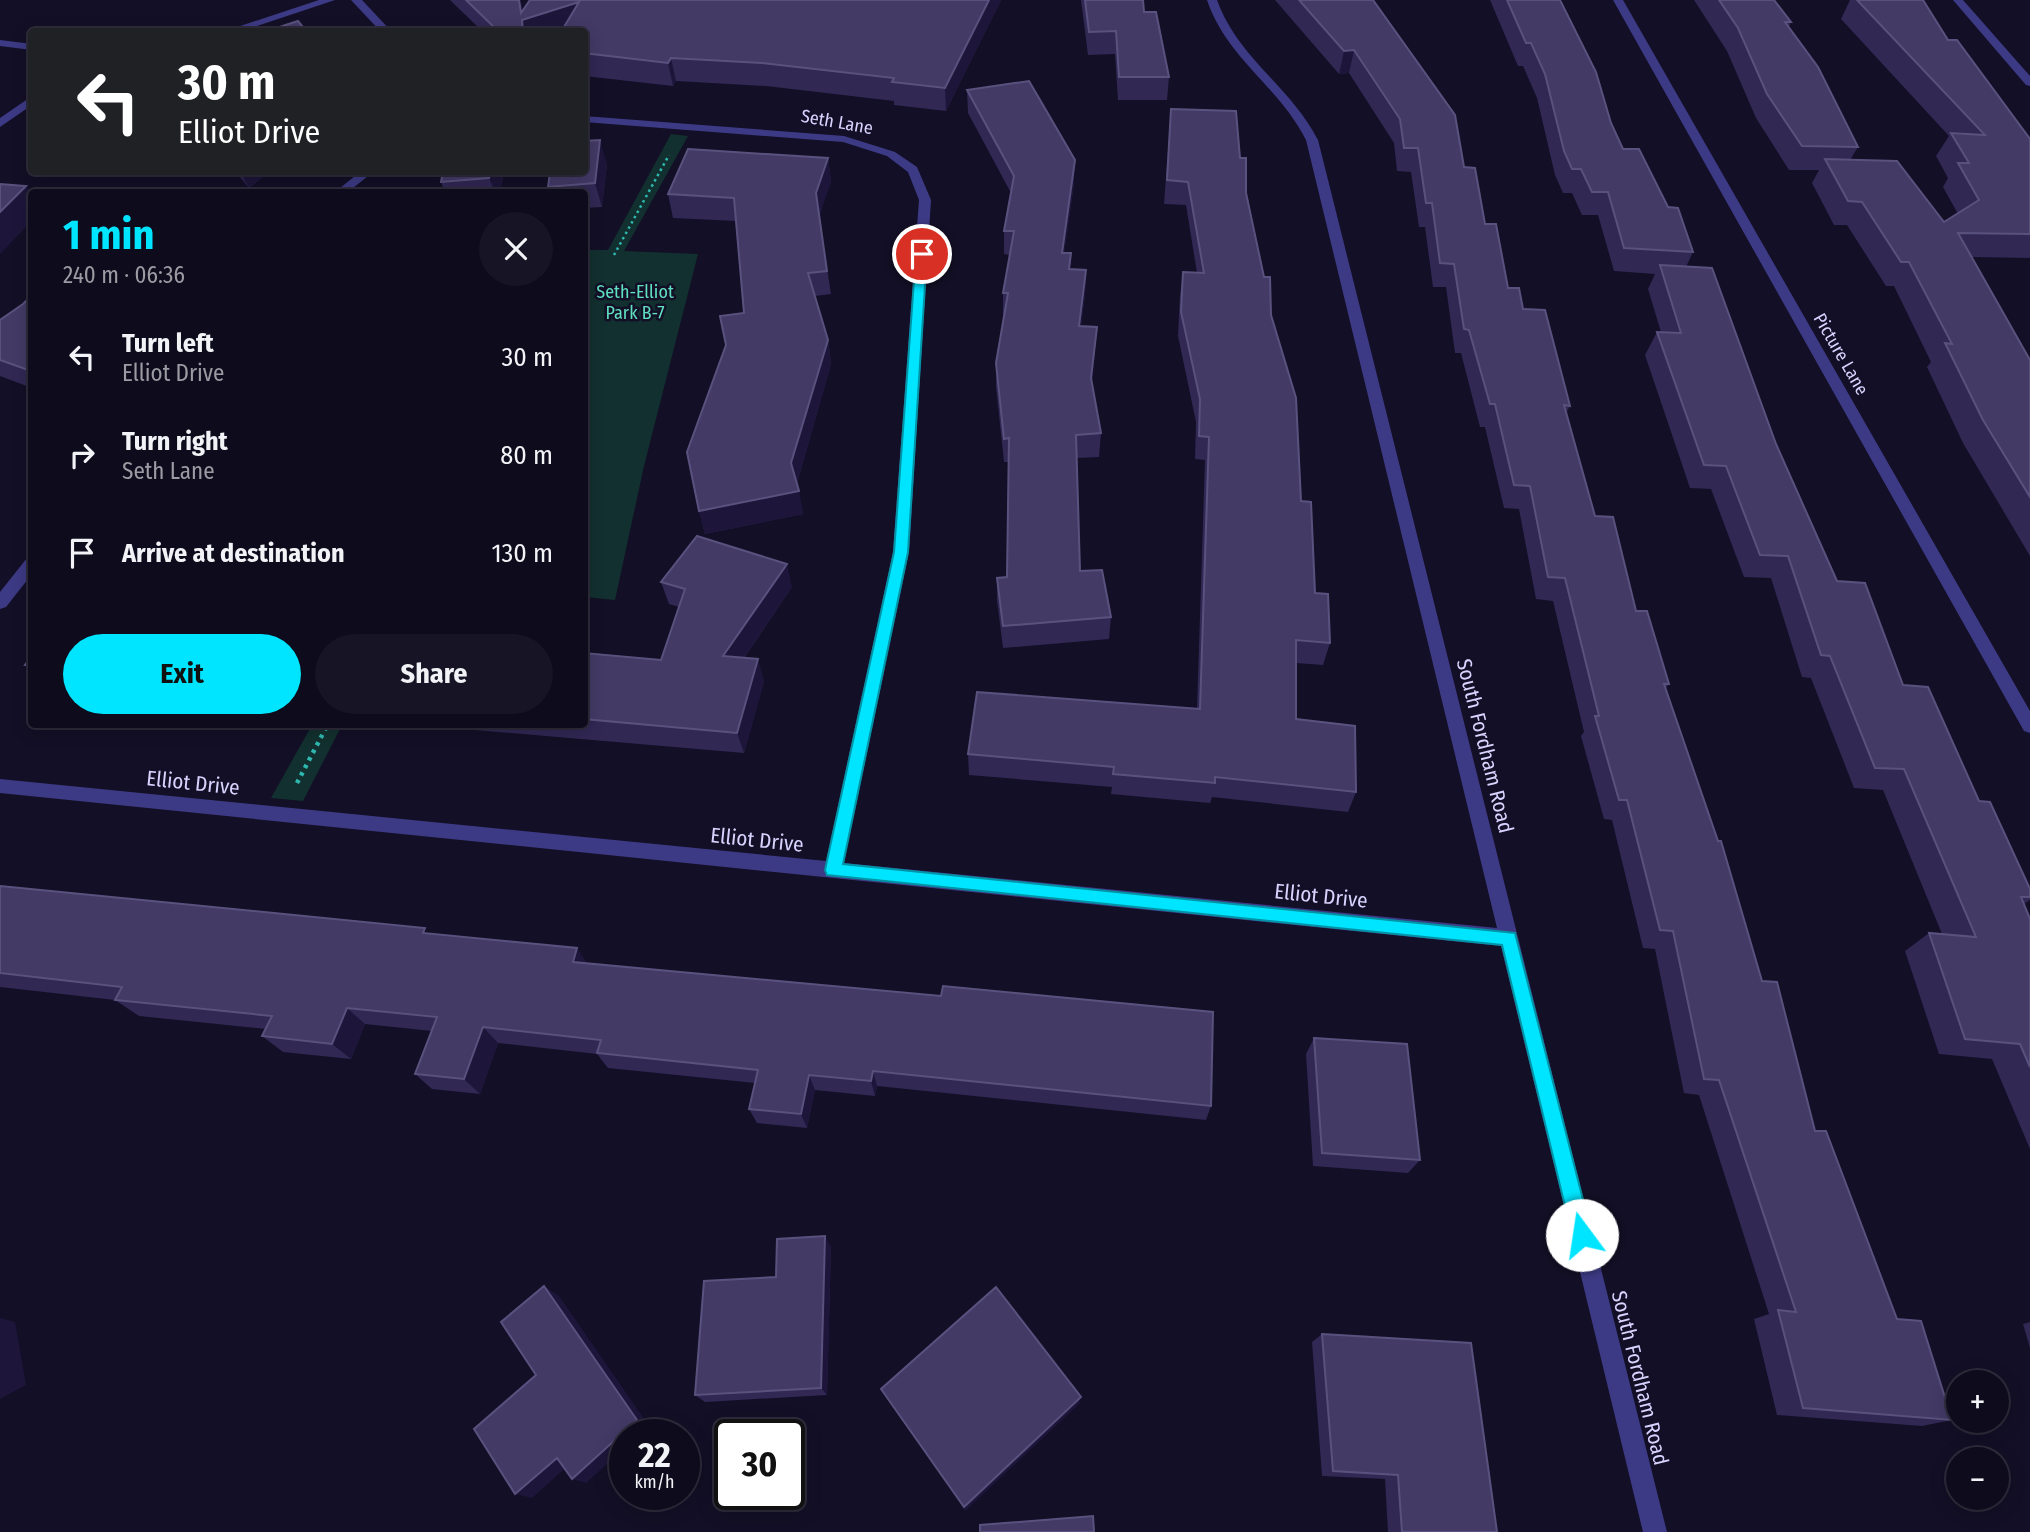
<!DOCTYPE html>
<meta charset="utf-8">
<style>
body{margin:0;font-family:"Fira Sans Condensed",sans-serif;background:#171425;color:#f1f3f6;height:100vh;display:flex;flex-direction:column;font-size:26px;white-space:nowrap}
*{box-sizing:border-box;margin:0}
p{font-size:23px;color:#9b9ba3}
.icon{flex:none;width:38px;height:38px;fill:none;stroke:currentColor;stroke-width:2;stroke-linecap:round;stroke-linejoin:round}
.map{position:relative;flex:1;overflow:hidden}
.side{position:absolute;left:28px;top:189px;width:560px;height:539px;display:flex;flex-direction:column;background:#0e0b1c;border-radius:7px;box-shadow:0 4px 18px #0003,0 0 0 2px #2e2b3b}
.side>*{flex:none}
.guide{position:absolute;left:28px;top:28px;width:560px;height:147px;border-radius:7px;box-shadow:0 4px 18px #0003,0 0 0 2px #2e2b3b;background:#202124;color:#fff;overflow:hidden}
.controls{position:absolute;left:1946px;top:1370px;display:grid;gap:14px}
.controls a{display:grid;place-items:center;width:63px;height:63px;border-radius:50%;background:#0e0b1c;box-shadow:0 4px 18px #0003,0 0 0 2px #2e2b3b;font-size:35px}
.speed{position:absolute;left:609px;top:1419px;display:flex;gap:14px;font-size:35px;font-weight:700;text-align:center}
.speed>*{display:grid;place-content:center;width:91px;height:91px;border-radius:50%;background:#0e0b1c;box-shadow:0 4px 18px #0003,0 0 0 2px #2e2b3b;line-height:1}
.speed small{font-size:18px;font-weight:400}
.speed .limit{border:4px solid #111;border-radius:10px;background:#fff;color:#111}
.pin{position:absolute;display:grid;place-items:center;width:60px;height:60px;color:#fff;margin:-30px;border:4px solid #fff;border-radius:50%;box-shadow:0 2px 7px #0007}
.me{position:absolute;width:77px;margin:-38px;rotate:346deg;stroke-linejoin:round;filter:drop-shadow(0 0 5px #0008)}
.turn{display:flex;align-items:center;gap:24px;height:147px;padding:0 35px;font-size:32px}
.turn .icon{width:91px;height:91px;stroke-width:2.5}
.turn b{display:block;font-size:49px;line-height:60px}
.round{display:grid;place-items:center;flex:none;width:74px;height:74px;border-radius:37px;background:#171425}
.overview{display:flex;align-items:center;justify-content:space-between;height:119px;padding:0 35px}
h1{font-size:42px;font-weight:700;line-height:52px;color:#00e5ff}
.action{display:flex;gap:14px;margin-top:auto;padding:14px 35px}
.action a{flex:1;height:80px;border-radius:42px;background:#00e5ff;color:#111;font-size:28px;font-weight:700;line-height:80px;text-align:center}
.action a+a{background:#171425;color:#f1f3f6}
ul{padding:0;list-style:none}
li{display:flex;align-items:center;gap:21px;height:98px;padding:0 35px}
li div{flex:1}
li b{display:block;font-size:26px}
li em{font-style:normal}
.map>svg:first-child{display:block}
.green{fill:#12302f}
.lines{fill:none;stroke-linecap:round;stroke-linejoin:round}
.path-far1{stroke:#2fb8b0;stroke-width:2.5;stroke-dasharray:2.5 3.5;stroke-linecap:butt}
.path{stroke:#2fb8b0;stroke-width:4.5;stroke-dasharray:3.5 5;stroke-linecap:butt}
.minor{fill:#3d3a85;fill-rule:evenodd}
.wall{fill:#312854}
.shaded-wall{fill:#1d163a}
.building{fill:#433a66;stroke:#5a527e;stroke-width:2}
.route{fill:#00e5ff;stroke:#0095a6;stroke-width:2}
.labels{text-anchor:middle;dominant-baseline:central;stroke-width:5;stroke-linejoin:round;paint-order:stroke}
.far-street-label{font-size:18px;fill:#d9d4ff;stroke:#130f26}
.far-park-label{font-size:18px;fill:#5fe0c0;stroke:#130f26}
.street-label{font-size:21px;fill:#d9d4ff;stroke:#130f26}
</style>
<div class="map">
<svg width="2030" height="1532" viewBox="0 0 2030 1532">
<rect width="100%" height="100%" fill="#130f26"/>
<path class="green" d="M 671,134 L 688,136 L 624,251 L 698,254 L 644,466 L 615,600 L 585,597 L 585,250 L 608,250 Z
M 312,725 L 342,725 L 303,801 L 271,798 Z"/>
<g class="lines">
<path class="path-far1" d="M 614,255 L 669,155"/>
<path class="path" d="M 297,783 L 328,724"/>
<path class="minor" d="M 319,0 L 335,0 L 239,32 L 222,32 Z
M 351,0 L 362,0 L 392,32 L 381,32 Z
M 1207,0 L 1217,0 C 1238,58 1290,86 1318,140 L 1667,1532 L 1643,1532 L 1501,946 L 0,793 L 0,779 L 826,861 L 893,552 L 919,200 L 908,172 L 887,156 L 843,142 L 584,122 L 584,116 L 844,136 L 895,152 L 917,167 L 931,200 L 909,552 L 844,863 L 1497,928 L 1306,140 C 1279,86 1227,59 1207,0 Z
M 1613,0 L 1623,0 L 2030,711 L 2030,733 L 2024,731 Z
M 1953,0 L 1963,0 L 2030,76 L 2030,86 L 2026,85 Z
M 0,40 L 32,44 L 32,50 L 0,46 Z
M 32,96 L 32,105 L 0,127 L 0,118 Z
M 360,172 L 373,172 L 348,192 L 335,192 Z
M 32,556 L 32,574 L 6,607 L 0,609 L 0,592 L 27,558 Z"/>
</g>
<path class="wall" d="M 450,0 L 520,0 L 523,10 L 1001,0 L 946,111 L 894,105 L 894,101 L 766,86 L 676,81 L 673,86 L 584,76 L 584,32 L 483,32 Z
M 1081,0 L 1143,0 L 1144,12 L 1169,77 L 1167,100 L 1118,100 L 1115,54 L 1088,55 Z
M 1275,0 L 1373,0 L 1464,167 L 1508,288 L 1523,309 L 1570,406 L 1566,413 L 1595,516 L 1636,611 L 1669,684 L 1666,688 L 1762,981 L 1815,1131 L 1897,1319 L 1952,1420 L 1922,1426 L 1777,1415 L 1754,1319 L 1769,1314 L 1699,1095 L 1684,1093 L 1655,949 L 1643,948 L 1612,820 L 1604,819 L 1581,736 L 1584,732 L 1553,601 L 1536,599 L 1519,509 L 1504,508 L 1485,427 L 1480,427 L 1461,353 L 1455,353 L 1446,287 L 1433,287 L 1425,227 L 1419,227 L 1411,172 L 1397,171 L 1394,143 L 1349,73 L 1339,74 Z
M 1490,0 L 1560,0 L 1611,123 L 1623,149 L 1668,207 L 1693,252 L 1686,267 L 1776,444 L 1837,581 L 1979,801 L 2030,889 L 2030,900 L 2024,904 L 2030,919 L 2030,1149 L 1992,1059 L 1939,1054 L 1905,951 L 1929,933 L 1942,934 L 1883,790 L 1854,788 L 1811,678 L 1802,677 L 1771,578 L 1744,577 L 1711,489 L 1690,488 L 1645,355 L 1657,332 L 1661,332 L 1648,289 L 1655,274 L 1614,271 L 1598,215 L 1582,215 L 1572,193 L 1563,193 L 1555,175 L 1537,98 L 1523,66 L 1518,66 Z
M 1694,0 L 1774,0 L 1791,22 L 1789,26 L 1858,147 L 1850,160 L 1944,222 L 1958,214 L 1943,187 L 1948,178 L 1936,156 L 1949,136 L 1841,19 L 1850,0 L 1923,0 L 1948,40 L 2030,139 L 2030,258 L 1972,257 L 2030,360 L 2030,556 L 1963,443 L 1927,367 L 1931,362 L 1894,286 L 1886,286 L 1847,225 L 1834,225 L 1812,183 L 1819,170 L 1789,170 L 1756,118 L 1727,51 Z
M 967,90 L 1074,184 L 1064,253 L 1071,253 L 1070,269 L 1086,270 L 1085,294 L 1081,326 L 1095,351 L 1092,382 L 1101,433 L 1099,457 L 1077,458 L 1080,571 L 1111,617 L 1109,639 L 1003,648 L 997,600 L 997,578 L 1007,577 L 1009,462 L 1004,462 L 996,387 L 996,363 L 1004,317 L 1003,317 L 1003,293 L 1010,255 L 1004,254 L 1004,231 L 1011,193 L 968,113 Z
M 1171,109 L 1240,158 L 1271,315 L 1315,593 L 1330,643 L 1323,665 L 1296,663 L 1296,719 L 1356,792 L 1348,812 L 1212,797 L 1210,803 L 1111,794 L 1112,787 L 969,775 L 968,754 L 1197,709 L 1205,460 L 1195,459 L 1196,422 L 1178,336 L 1180,295 L 1183,272 L 1197,273 L 1186,205 L 1164,204 Z
M 828,158 L 831,181 L 819,216 L 831,294 L 815,296 L 828,340 L 831,364 L 797,483 L 803,514 L 705,534 L 699,511 L 744,313 L 736,221 L 673,218 L 668,194 Z
M 607,164 L 602,207 L 584,208 L 584,192 L 550,192 L 548,187 Z
M 236,172 L 269,172 L 249,188 Z
M 443,172 L 504,172 L 500,192 L 445,192 L 441,182 Z
M 32,295 L 32,388 L 0,376 L 0,320 L 23,304 Z
M 661,582 L 792,587 L 744,658 L 764,681 L 744,753 L 440,727 L 438,724 L 584,724 L 584,653 L 661,660 L 679,607 L 669,604 Z
M 0,886 L 430,934 L 587,963 L 1211,1106 L 1206,1120 L 877,1086 L 875,1096 L 815,1090 L 807,1128 L 757,1123 L 749,1109 L 755,1083 L 608,1068 L 597,1054 L 498,1043 L 480,1094 L 432,1089 L 415,1074 L 432,1031 L 365,1024 L 351,1059 L 283,1052 L 262,1036 L 266,1029 L 139,1016 L 115,1000 L 0,987 Z
M 1314,1038 L 1420,1160 L 1408,1173 L 1313,1166 L 1306,1054 Z
M 831,1247 L 827,1395 L 705,1402 L 695,1395 L 776,1277 Z
M 2030,1322 L 2030,1348 L 2023,1324 Z
M 1322,1334 L 1497,1532 L 1388,1532 L 1385,1479 L 1322,1476 L 1312,1342 Z"/>
<path class="shaded-wall" d="M 519,0 L 520,0 L 525,15 L 579,2 L 566,32 L 523,32 Z
M 989,0 L 1001,0 L 946,111 L 945,88 Z
M 1354,50 L 1349,73 L 1339,74 L 1344,51 Z
M 671,58 L 676,81 L 673,86 L 668,63 Z
M 600,140 L 607,164 L 602,207 L 595,183 Z
M 828,158 L 831,181 L 819,217 L 816,193 Z
M 1075,160 L 1074,184 L 1061,276 L 1062,253 Z
M 240,172 L 269,172 L 249,188 Z
M 491,172 L 504,172 L 500,192 L 495,192 L 489,178 Z
M 26,186 L 32,194 L 32,221 L 0,254 L 0,212 Z
M 1086,270 L 1085,294 L 1078,349 L 1079,326 Z
M 1097,327 L 1095,351 L 1090,401 L 1091,378 Z
M 828,340 L 831,364 L 796,486 L 791,463 Z
M 799,491 L 803,514 L 705,534 L 699,511 Z
M 787,564 L 792,587 L 730,678 L 723,656 Z
M 758,659 L 764,681 L 744,753 L 737,733 Z
M 577,948 L 589,966 L 573,962 Z
M 347,1008 L 365,1024 L 351,1059 L 332,1044 Z
M 483,1027 L 498,1043 L 480,1094 L 464,1079 Z
M 873,1071 L 877,1086 L 875,1096 L 871,1081 Z
M 809,1075 L 815,1090 L 807,1128 L 801,1114 Z
M 825,1236 L 831,1247 L 827,1395 L 821,1388 Z
M 544,1286 L 559,1296 L 649,1426 L 639,1435 L 625,1435 L 625,1448 L 586,1483 L 572,1479 Z
M 0,1318 L 15,1322 L 26,1385 L 0,1399 Z
M 1081,1397 L 1079,1404 L 965,1511 L 964,1507 Z
M 557,1458 L 572,1462 L 532,1498 L 515,1494 Z"/>
<path class="building" d="M 466,0 L 519,0 L 521,13 L 530,0 L 989,0 L 945,88 L 892,82 L 894,78 L 762,63 L 671,58 L 668,63 L 584,53 L 584,32 L 561,32 L 579,2 L 522,20 L 523,32 L 499,32 Z
M 1085,0 L 1143,0 L 1144,12 L 1156,12 L 1169,77 L 1119,77 L 1116,31 L 1089,32 Z
M 1299,0 L 1373,0 L 1455,115 L 1464,167 L 1475,168 L 1485,224 L 1496,224 L 1508,288 L 1519,288 L 1523,309 L 1545,310 L 1570,406 L 1564,405 L 1595,516 L 1613,517 L 1636,611 L 1647,611 L 1669,684 L 1664,684 L 1718,841 L 1721,841 L 1762,981 L 1777,982 L 1815,1131 L 1826,1131 L 1897,1319 L 1921,1321 L 1952,1420 L 1803,1408 L 1778,1310 L 1796,1312 L 1719,1080 L 1704,1079 L 1673,931 L 1660,930 L 1627,800 L 1619,800 L 1595,716 L 1599,716 L 1565,578 L 1548,577 L 1530,486 L 1514,485 L 1495,404 L 1490,404 L 1469,330 L 1464,329 L 1454,264 L 1440,263 L 1432,203 L 1426,203 L 1418,148 L 1404,148 L 1400,119 L 1354,50 L 1344,51 Z
M 1507,0 L 1560,0 L 1596,72 L 1611,123 L 1623,149 L 1639,149 L 1668,207 L 1678,208 L 1693,252 L 1624,248 L 1608,192 L 1592,192 L 1581,169 L 1572,169 L 1564,151 L 1545,74 L 1531,43 L 1526,43 Z
M 1719,0 L 1774,0 L 1791,22 L 1785,22 L 1818,67 L 1858,147 L 1802,146 L 1767,94 L 1738,28 Z
M 1857,0 L 1923,0 L 1948,40 L 1957,40 L 2030,139 L 2030,234 L 1958,233 L 2030,360 L 2030,497 L 1983,420 L 1945,343 L 1952,344 L 1909,262 L 1901,262 L 1862,202 L 1848,201 L 1825,159 L 1897,161 L 1944,222 L 1979,200 L 1958,163 L 1969,163 L 1951,133 L 1985,135 Z
M 298,21 L 307,32 L 264,32 Z
M 1029,81 L 1075,160 L 1062,253 L 1071,253 L 1069,269 L 1086,270 L 1079,326 L 1097,327 L 1091,378 L 1101,433 L 1076,435 L 1080,571 L 1102,570 L 1111,617 L 1003,626 L 997,578 L 1007,577 L 1009,438 L 1004,439 L 996,363 L 1008,293 L 1003,293 L 1014,231 L 1004,231 L 1014,176 L 967,90 Z
M 1171,109 L 1236,111 L 1240,158 L 1246,158 L 1246,193 L 1264,277 L 1270,277 L 1271,315 L 1296,398 L 1301,501 L 1311,502 L 1315,593 L 1328,594 L 1330,643 L 1296,640 L 1296,719 L 1355,726 L 1356,792 L 1215,777 L 1215,783 L 1113,774 L 1114,767 L 968,754 L 977,692 L 1200,709 L 1209,437 L 1199,436 L 1200,399 L 1181,312 L 1183,272 L 1204,273 L 1188,182 L 1167,180 Z
M 600,140 L 595,183 L 548,187 L 550,172 L 584,172 L 584,141 Z
M 688,149 L 828,158 L 816,193 L 827,271 L 808,273 L 828,340 L 791,463 L 799,491 L 699,511 L 687,452 L 726,345 L 720,316 L 744,313 L 734,198 L 668,194 Z
M 443,172 L 491,172 L 489,178 L 441,182 Z
M 0,184 L 26,186 L 0,212 Z
M 1660,265 L 1712,268 L 1776,444 L 1837,581 L 1865,583 L 1903,685 L 1928,687 L 1979,801 L 1990,802 L 2030,889 L 2030,897 L 2021,897 L 2030,919 L 2030,1067 L 2020,1044 L 1965,1039 L 1929,933 L 1976,937 L 1904,769 L 1875,768 L 1830,656 L 1821,655 L 1788,556 L 1760,555 L 1726,466 L 1704,465 L 1657,332 L 1681,333 Z
M 32,295 L 32,370 L 31,371 L 0,360 L 0,320 L 23,304 Z
M 697,536 L 787,564 L 723,656 L 758,659 L 737,733 L 584,719 L 584,653 L 661,660 L 685,589 L 661,582 Z
M 32,656 L 32,666 L 25,665 Z
M 0,886 L 425,928 L 423,933 L 577,948 L 573,962 L 941,996 L 943,986 L 1213,1012 L 1211,1106 L 873,1071 L 871,1081 L 809,1075 L 801,1114 L 749,1109 L 758,1070 L 597,1053 L 601,1040 L 483,1027 L 464,1079 L 415,1074 L 437,1017 L 347,1008 L 332,1044 L 262,1036 L 272,1016 L 115,1000 L 122,987 L 0,973 Z
M 1314,1038 L 1407,1044 L 1420,1160 L 1322,1153 Z
M 825,1236 L 821,1388 L 695,1395 L 704,1281 L 776,1277 L 777,1239 Z
M 544,1286 L 637,1420 L 572,1479 L 557,1458 L 515,1494 L 474,1429 L 536,1375 L 501,1322 Z
M 996,1287 L 1081,1397 L 964,1507 L 881,1389 Z
M 1322,1334 L 1471,1343 L 1497,1532 L 1402,1532 L 1398,1475 L 1333,1471 Z
M 1093,1516 L 1094,1532 L 980,1532 L 980,1525 Z"/>
<path class="route" d="M 922,251 L 927,254 L 908,552 L 843,864 L 1515,933 L 1592,1235 L 1589,1242 L 1582,1245 L 1575,1242 L 1572,1235 L 1502,945 L 827,875 L 825,870 L 894,552 L 916,254 Z"/>
<g class="labels">
<g class="far-street-label">
<text transform="translate(837 122) rotate(10)">Seth Lane</text>
<text transform="translate(1841 354) rotate(60)">Picture Lane</text>
</g>
<g class="far-park-label">
<text x="635" y="292">Seth-Elliot<tspan x="635" dy="21">Park B-7</tspan></text>
</g>
<g class="street-label">
<text transform="translate(1485 746) rotate(76)">South Fordham Road</text>
<text transform="translate(193 783) rotate(6)">Elliot Drive</text>
<text transform="translate(757 840) rotate(6)">Elliot Drive</text>
<text transform="translate(1321 896) rotate(6)">Elliot Drive</text>
<text transform="translate(1640 1378) rotate(76)">South Fordham Road</text>
</g>
</g>
</svg>
<div class="controls">
<a>+</a>
<a>−</a>
</div>
<div class="speed"><div>22<small>km/h</small></div><div class="limit">30</div></div>
<div class="pin" style="left:922px;top:254px;background:#d93025"><svg class="icon" aria-label="arrive" viewBox="0 0 24 24"><path d="M6 21V4h12l-3 4 3 4H6"/></svg></div>
<svg class="me" style="left:1582px;top:1235px" viewBox="-20 -20 40 40"><circle r="19" fill="#fff"/><path d="M0-13L10 11 0 6-10 11z" fill="#00e5ff"/></svg>
<div class="guide">
<div class="turn"><svg class="icon" aria-label="left" viewBox="0 0 24 24"><path d="M17 20v-9H6M10 6l-5 5 5 5"/></svg><div><b>30 m</b>Elliot Drive</div></div>
</div>
<section class="side">
<div class="overview"><div><h1>1 min</h1><p>240 m · 06:36</p></div><a class="round"><svg class="icon" aria-label="close" viewBox="0 0 24 24"><path d="M6 6l12 12M18 6L6 18"/></svg></a></div>
<ul>
<li><svg class="icon" aria-label="left" viewBox="0 0 24 24"><path d="M17 20v-9H6M10 6l-5 5 5 5"/></svg><div><b>Turn left</b><p>Elliot Drive</p></div><em>30 m</em></li>
<li><svg class="icon" aria-label="right" viewBox="0 0 24 24"><path d="M7 20v-9h11M14 6l5 5-5 5"/></svg><div><b>Turn right</b><p>Seth Lane</p></div><em>80 m</em></li>
<li><svg class="icon" aria-label="arrive" viewBox="0 0 24 24"><path d="M6 21V4h12l-3 4 3 4H6"/></svg><div><b>Arrive at destination</b></div><em>130 m</em></li>
</ul>
<div class="action"><a>Exit</a><a>Share</a></div>
</section>
</div>
